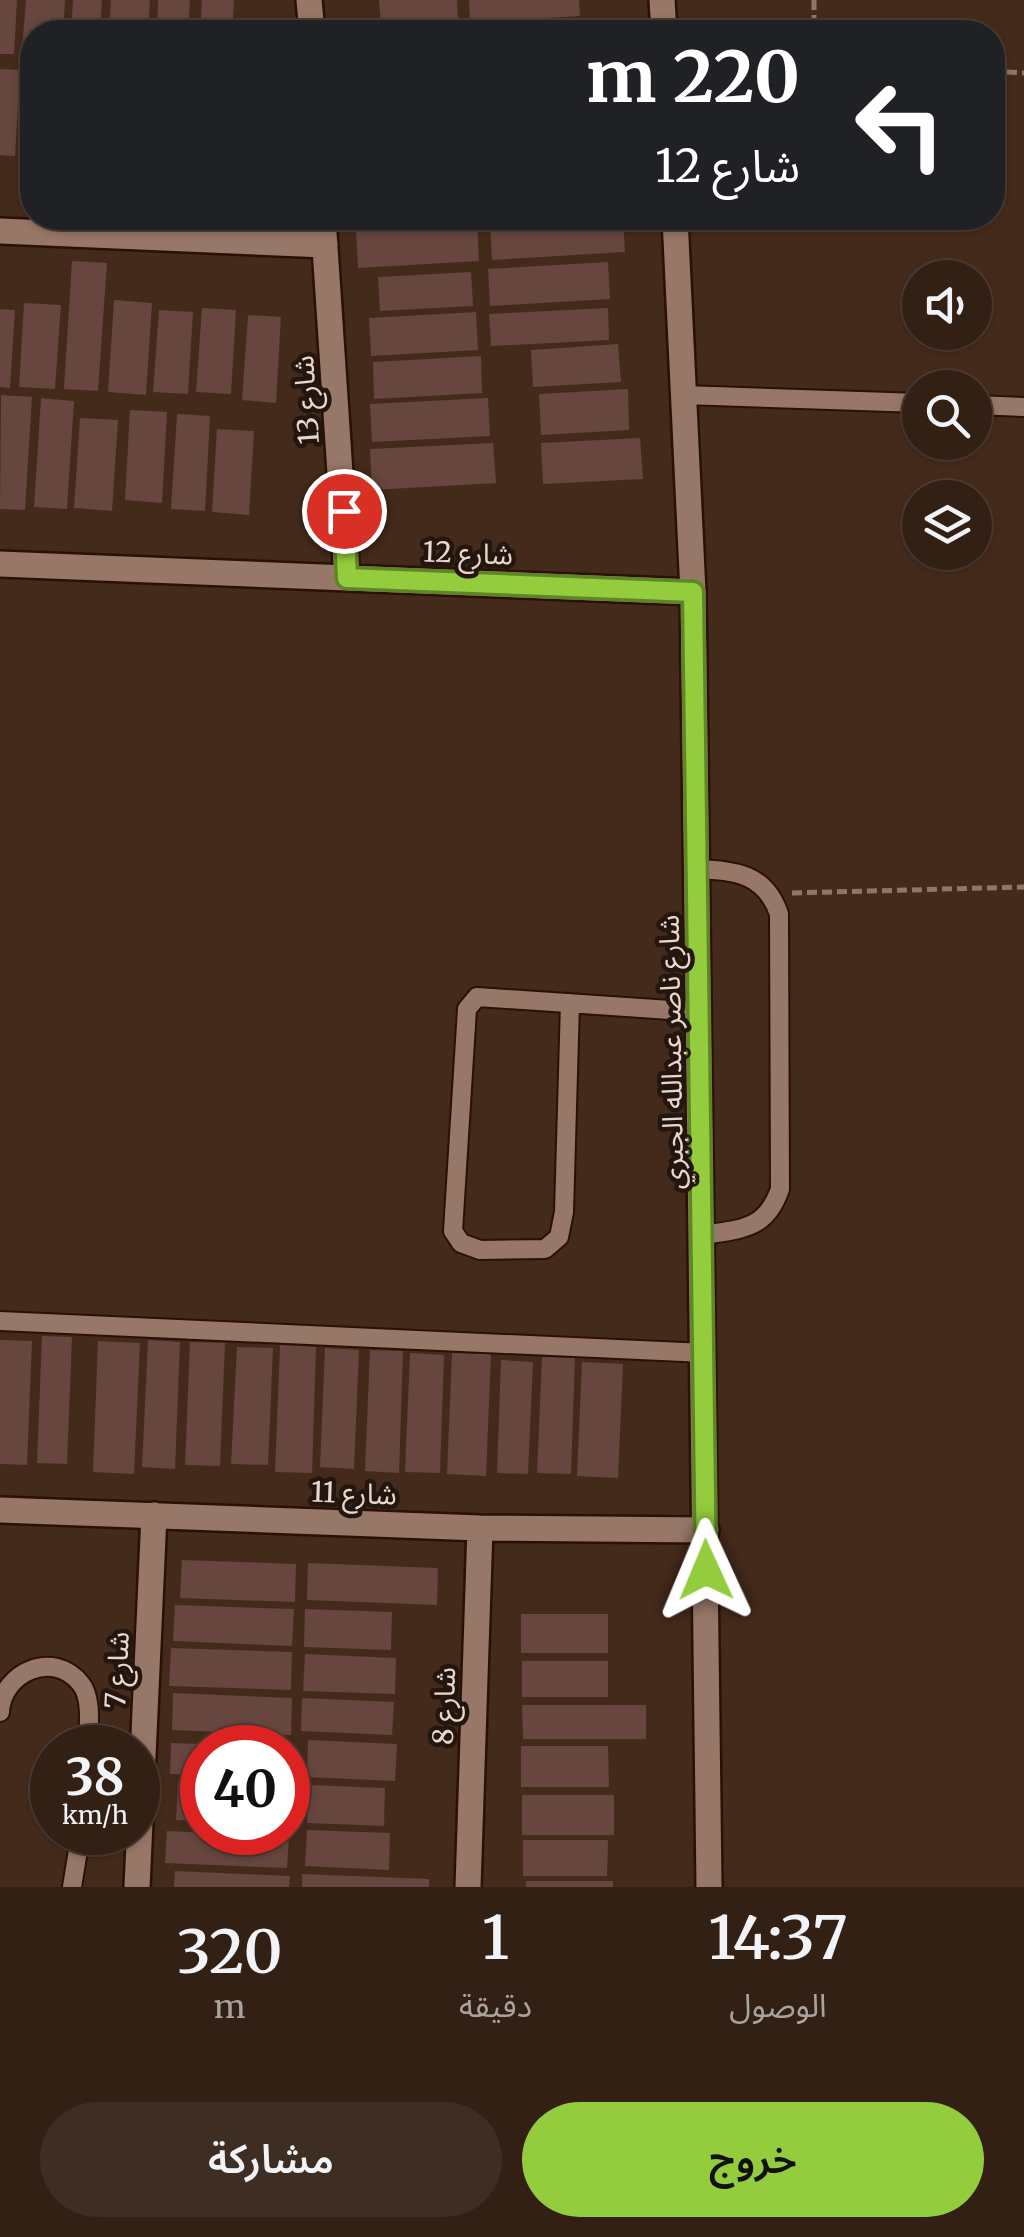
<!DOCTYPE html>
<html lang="ar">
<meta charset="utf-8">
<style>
body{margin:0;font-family:Merriweather,"Noto Sans Arabic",serif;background:#3e2d22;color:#f1f3f6;direction:rtl;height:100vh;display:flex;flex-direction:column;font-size:38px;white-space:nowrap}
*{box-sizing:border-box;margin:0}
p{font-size:32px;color:#a9a3a0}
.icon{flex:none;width:55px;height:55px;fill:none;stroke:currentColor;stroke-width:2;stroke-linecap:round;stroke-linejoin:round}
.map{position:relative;height:1887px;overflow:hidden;direction:ltr}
.side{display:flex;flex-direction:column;background:#332014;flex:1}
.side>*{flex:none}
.top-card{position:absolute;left:20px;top:20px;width:985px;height:210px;border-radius:40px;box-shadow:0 2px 8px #0004,0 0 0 2px #4e3e34;direction:rtl;background:#202124;color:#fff;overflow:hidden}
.tools{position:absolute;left:902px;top:260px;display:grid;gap:20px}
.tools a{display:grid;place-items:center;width:90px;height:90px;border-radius:50%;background:#332014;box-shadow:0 2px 8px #0004,0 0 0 2px #4e3e34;font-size:50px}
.speed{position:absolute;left:30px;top:1725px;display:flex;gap:20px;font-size:50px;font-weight:700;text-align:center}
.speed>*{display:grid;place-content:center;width:130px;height:130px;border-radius:50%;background:#332014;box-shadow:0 2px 8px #0004,0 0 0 2px #4e3e34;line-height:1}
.speed small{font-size:25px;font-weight:400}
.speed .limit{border:15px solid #d22;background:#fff;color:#111}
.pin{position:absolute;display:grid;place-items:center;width:85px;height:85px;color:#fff;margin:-42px;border:5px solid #fff;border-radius:50%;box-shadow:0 2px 10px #0007}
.me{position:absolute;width:110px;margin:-55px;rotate:359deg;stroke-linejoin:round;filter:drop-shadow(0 0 8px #0008)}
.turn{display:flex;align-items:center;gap:35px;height:210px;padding:0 40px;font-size:45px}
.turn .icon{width:130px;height:130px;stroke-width:2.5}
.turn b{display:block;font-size:70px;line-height:85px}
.eta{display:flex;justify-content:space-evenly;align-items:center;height:170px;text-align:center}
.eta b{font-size:60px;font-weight:600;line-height:70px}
.action{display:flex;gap:20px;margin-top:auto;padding:20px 40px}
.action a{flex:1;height:115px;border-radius:60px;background:#93cc3d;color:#111;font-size:40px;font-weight:600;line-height:115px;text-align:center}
.action a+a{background:#3e2d22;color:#f1f3f6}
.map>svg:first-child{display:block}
.building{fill:#66463e}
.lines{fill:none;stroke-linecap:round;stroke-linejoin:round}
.service-casing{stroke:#2a1104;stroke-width:22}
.minor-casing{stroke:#2a1104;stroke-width:30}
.tertiary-casing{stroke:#2a1104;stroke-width:30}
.path{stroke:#8d776b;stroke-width:5;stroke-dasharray:10 5;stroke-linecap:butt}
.service{stroke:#977767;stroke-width:18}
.minor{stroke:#977767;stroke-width:25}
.tertiary{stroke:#977767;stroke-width:25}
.route-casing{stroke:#608528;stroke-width:25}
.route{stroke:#93cc3d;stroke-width:18}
.labels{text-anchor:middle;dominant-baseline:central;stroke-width:9;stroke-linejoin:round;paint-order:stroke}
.street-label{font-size:28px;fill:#e9d7ce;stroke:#22160f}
</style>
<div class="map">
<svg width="1024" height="1887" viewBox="0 0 1024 1887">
<rect width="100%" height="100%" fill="#442a1b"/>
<path class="building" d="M 0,0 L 17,0 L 14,54 L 0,54 Z
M 26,0 L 65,0 L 63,32 L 32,32 L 32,50 L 22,50 Z
M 73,0 L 102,0 L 100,32 L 71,32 Z
M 111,0 L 150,0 L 148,32 L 109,32 Z
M 158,0 L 190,0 L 188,32 L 157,32 Z
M 202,0 L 234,0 L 232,32 L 200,32 Z
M 379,0 L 457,0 L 458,21 L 381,25 Z
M 469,0 L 579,0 L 580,16 L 470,23 Z
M 562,24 L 563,32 L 470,32 L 470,29 Z
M 29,68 L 32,68 L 32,187 L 21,187 Z
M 0,69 L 20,70 L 15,156 L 0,155 Z
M 552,218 L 623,218 L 625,252 L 492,260 L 490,221 Z
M 477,223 L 479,261 L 358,268 L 356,229 Z
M 72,261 L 107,263 L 98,391 L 64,389 Z
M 608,262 L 610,299 L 490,306 L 488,269 Z
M 471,272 L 473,306 L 380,311 L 378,277 Z
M 114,300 L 152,303 L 146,395 L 108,392 Z
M 24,303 L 61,305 L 55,389 L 19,387 Z
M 202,308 L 236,310 L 231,394 L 196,392 Z
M 608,308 L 609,340 L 491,346 L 489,314 Z
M 0,309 L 15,310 L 10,388 L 0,387 Z
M 159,310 L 193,312 L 188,394 L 153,392 Z
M 476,312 L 478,350 L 371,356 L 369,318 Z
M 248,315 L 281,317 L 276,403 L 242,400 Z
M 618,344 L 621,382 L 533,387 L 531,350 Z
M 481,356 L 482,393 L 374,399 L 373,362 Z
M 628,389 L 629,430 L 541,435 L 539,394 Z
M 1,395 L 32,397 L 25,510 L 0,509 Z
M 41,398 L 74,401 L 67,509 L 34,507 Z
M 488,398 L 490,436 L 372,442 L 370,404 Z
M 130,410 L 167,412 L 162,503 L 125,500 Z
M 177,414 L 210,416 L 205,511 L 171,509 Z
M 80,418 L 118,420 L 112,511 L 74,508 Z
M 217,429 L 254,431 L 249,515 L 212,512 Z
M 640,438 L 643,479 L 543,484 L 541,443 Z
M 493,443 L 496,483 L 372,490 L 370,449 Z
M 42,1336 L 72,1337 L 67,1464 L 37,1463 Z
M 0,1340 L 32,1341 L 27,1465 L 0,1464 Z
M 148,1340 L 180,1342 L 175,1469 L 142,1467 Z
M 98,1341 L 140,1343 L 134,1474 L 93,1472 Z
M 190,1342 L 225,1343 L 220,1466 L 185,1465 Z
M 280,1345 L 316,1347 L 312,1473 L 275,1472 Z
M 237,1347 L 273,1348 L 268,1465 L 231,1464 Z
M 325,1348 L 359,1350 L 354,1469 L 320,1467 Z
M 370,1350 L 403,1351 L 399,1473 L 365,1471 Z
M 410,1353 L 444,1355 L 440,1473 L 405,1472 Z
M 452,1353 L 491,1354 L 486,1476 L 447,1474 Z
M 542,1357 L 575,1358 L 571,1474 L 537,1473 Z
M 501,1360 L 533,1362 L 528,1474 L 497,1473 Z
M 582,1362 L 623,1364 L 618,1478 L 577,1476 Z
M 182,1560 L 296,1564 L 295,1602 L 180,1598 Z
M 308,1563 L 438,1568 L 437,1605 L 307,1600 Z
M 175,1605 L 294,1609 L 292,1646 L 173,1641 Z
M 305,1609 L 392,1612 L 391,1650 L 304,1647 Z
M 521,1614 L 608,1614 L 608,1653 L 521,1653 Z
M 171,1648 L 292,1652 L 291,1690 L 169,1686 Z
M 305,1654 L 396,1658 L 395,1694 L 303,1691 Z
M 522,1661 L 608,1661 L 608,1697 L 522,1697 Z
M 173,1693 L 292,1698 L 291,1735 L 172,1730 Z
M 302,1698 L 394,1702 L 392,1735 L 301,1731 Z
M 522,1705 L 646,1705 L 646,1739 L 523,1739 Z
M 308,1740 L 397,1744 L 395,1781 L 307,1777 Z
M 171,1743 L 202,1744 L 202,1775 L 170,1774 Z
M 521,1746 L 608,1746 L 609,1787 L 521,1787 Z
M 178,1782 L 202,1783 L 202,1821 L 176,1820 Z
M 309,1785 L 385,1788 L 384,1826 L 307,1823 Z
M 288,1787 L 297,1787 L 295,1825 L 288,1824 Z
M 522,1795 L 614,1795 L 614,1835 L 522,1835 Z
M 307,1830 L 390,1833 L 389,1870 L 305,1866 Z
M 167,1831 L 289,1836 L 287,1868 L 165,1863 Z
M 523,1840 L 608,1840 L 607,1876 L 523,1876 Z
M 175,1871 L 290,1876 L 289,1887 L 174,1887 Z
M 302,1874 L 429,1879 L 429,1887 L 302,1887 Z
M 526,1881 L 613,1881 L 613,1887 L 526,1887 Z"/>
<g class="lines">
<g class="service-casing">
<path id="service" d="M 684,395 L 920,403
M 975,405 L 1024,407
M 698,869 C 735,871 765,873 779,914 L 780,1189 C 766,1230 741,1229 703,1235
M 570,1003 L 564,1212 L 559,1237 L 545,1249 L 480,1250 L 461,1243 L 453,1231 L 467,1009 L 477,997 L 700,1012
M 0,1321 L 705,1353
M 0,1712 C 2,1672 54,1649 81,1684 C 93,1699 88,1730 88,1748
M 72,1887 L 81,1832"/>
</g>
<g class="minor-casing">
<path id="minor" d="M 309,0 L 312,32
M 323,218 L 347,578
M 0,231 L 325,245
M 0,564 L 693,592
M 0,1510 L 480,1528 L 706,1530
M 137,1887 L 154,1515
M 468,1887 L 480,1528"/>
</g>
<g class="tertiary-casing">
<path id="tertiary" d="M 662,0 L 664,32
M 675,218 L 693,592 L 709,1887"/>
</g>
<path class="path" d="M 814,0 L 814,32
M 992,71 L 1024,73
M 347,224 L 486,218
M 792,893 L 1024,887"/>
<use href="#service" class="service"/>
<use href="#minor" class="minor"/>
<use href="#tertiary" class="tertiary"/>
</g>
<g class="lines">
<g class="route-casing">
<path id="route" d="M 344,511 L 347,578 L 693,592 L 706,1570"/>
</g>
<use href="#route" class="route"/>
</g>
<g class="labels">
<g class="street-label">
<text transform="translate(306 400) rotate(-94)">شارع 13</text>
<text transform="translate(468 553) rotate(2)">شارع 12</text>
<text transform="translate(671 1052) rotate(-91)">شارع ناصر عبدالله الجبري</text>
<text transform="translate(354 1493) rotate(2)">شارع 11</text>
<text transform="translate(117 1670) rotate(-87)">شارع 7</text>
<text transform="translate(444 1706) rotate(-88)">شارع 8</text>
</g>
</g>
</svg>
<div class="tools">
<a><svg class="icon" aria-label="sound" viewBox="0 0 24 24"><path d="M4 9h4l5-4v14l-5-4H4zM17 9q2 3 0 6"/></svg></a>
<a><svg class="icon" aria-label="search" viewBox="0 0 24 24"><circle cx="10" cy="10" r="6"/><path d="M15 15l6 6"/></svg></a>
<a><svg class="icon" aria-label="layers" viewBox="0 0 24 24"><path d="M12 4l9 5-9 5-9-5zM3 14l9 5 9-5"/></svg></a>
</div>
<div class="speed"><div>38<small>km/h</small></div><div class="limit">40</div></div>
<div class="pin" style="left:344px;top:511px;background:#d93025"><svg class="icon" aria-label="arrive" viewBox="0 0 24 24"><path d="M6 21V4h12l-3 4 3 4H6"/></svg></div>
<svg class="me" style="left:706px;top:1570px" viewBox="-20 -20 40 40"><path d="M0-17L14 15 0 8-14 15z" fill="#93cc3d" stroke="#fff" stroke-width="4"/></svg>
<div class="top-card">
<div class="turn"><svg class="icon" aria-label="left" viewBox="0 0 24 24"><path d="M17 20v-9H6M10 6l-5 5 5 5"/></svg><div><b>220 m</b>شارع 12</div></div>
</div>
</div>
<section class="side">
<div class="eta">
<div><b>14:37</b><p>الوصول</p></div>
<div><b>1</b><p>دقيقة</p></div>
<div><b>320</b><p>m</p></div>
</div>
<div class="action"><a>خروج</a><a>مشاركة</a></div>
</section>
